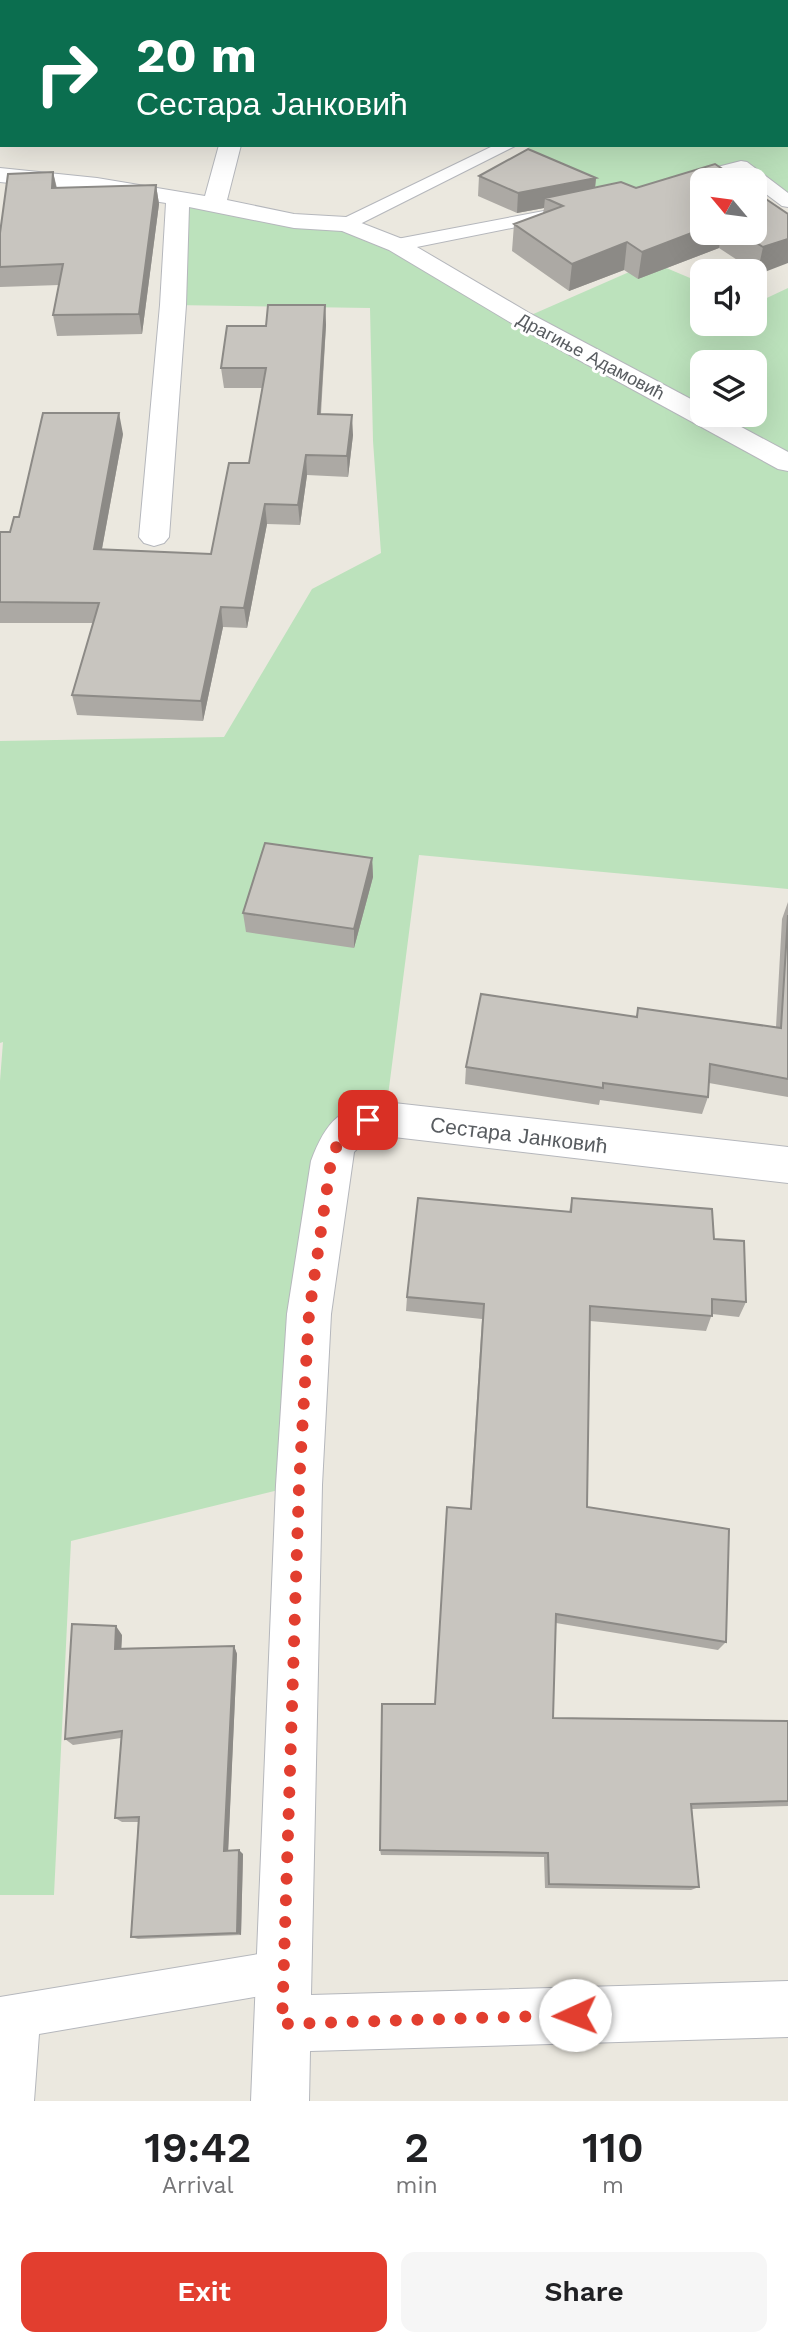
<!DOCTYPE html>
<meta charset="utf-8">
<style>
body{margin:0;font-family:"Work Sans",sans-serif;background:#f6f6f6;color:#202124;height:100vh;display:flex;flex-direction:column;font-size:26px;white-space:nowrap}
*{box-sizing:border-box;margin:0}
p{font-size:23px;color:#757577}
.icon{flex:none;width:38px;height:38px;fill:none;stroke:currentColor;stroke-width:2;stroke-linecap:round;stroke-linejoin:round}
.map{position:relative;height:2101px;overflow:hidden}
.details{display:flex;flex-direction:column;background:#fff;flex:1}
.details>*{flex:none}
.banner{position:absolute;left:0px;top:0px;width:789px;height:147px;box-shadow:0 7px 28px #0002;background:#0b6e4f;color:#fff;overflow:hidden}
.needle{width:46px;rotate:299deg}
.tools{position:absolute;left:690px;top:168px;display:grid;gap:14px}
.tools a{display:grid;place-items:center;width:77px;height:77px;border-radius:14px;background:#fff;box-shadow:0 7px 28px #0002;font-size:35px}
.pin{position:absolute;display:grid;place-items:center;width:60px;height:60px;color:#fff;margin:-30px;border-radius:14px;box-shadow:0 4px 10px #0006}
.me{position:absolute;width:77px;margin:-38px;rotate:268deg;stroke-linejoin:round;filter:drop-shadow(0 0 5px #0008)}
.turn{display:flex;align-items:center;gap:24px;height:147px;padding:0 21px;font-size:32px}
.turn .icon{width:91px;height:91px;stroke-width:2.5}
.turn b{display:block;font-size:49px;line-height:60px}
.eta{display:flex;justify-content:space-evenly;align-items:center;height:119px;text-align:center}
.eta b{font-size:42px;font-weight:600;line-height:49px}
.action{display:flex;gap:14px;margin-top:auto;padding:14px 21px}
.action a{flex:1;height:80px;border-radius:14px;background:#e23e2f;color:#fff;font-size:28px;font-weight:600;line-height:80px;text-align:center}
.action a+a{background:#f6f6f6;color:#202124}
.map>svg:first-child{display:block}
.green{fill:#bce2bc}
.lines{fill:none;stroke-linecap:round;stroke-linejoin:round}
.lane-casing{stroke:#b5b7bc;stroke-width:2}
.street-casing{stroke:#b5b7bc;stroke-width:2}
.lane{fill:#fff;fill-rule:evenodd}
.street{fill:#fff;fill-rule:evenodd}
.wall{fill:#aca9a4}
.shaded-wall{fill:#8c8a86}
.building{fill:#c8c5bf;stroke:#8c8a86;stroke-width:2}
.route{stroke:#e23e2f;stroke-width:12;stroke-dasharray:0 21.6}
.labels{text-anchor:middle;dominant-baseline:central;stroke-width:6;stroke-linejoin:round;paint-order:stroke}
.far-street-label{font-size:18px;fill:#585c60;stroke:#fff}
.street-label{font-size:21px;fill:#585c60;stroke:#fff}
</style>
<div class="map">
<svg width="788" height="2101" viewBox="0 0 788 2101">
<rect width="100%" height="100%" fill="#ebe8df"/>
<path class="green" d="M 788,139 L 788,202 L 740,166 L 606,204 L 525,145 L 788,145 Z
M 178,198 L 346,224 L 522,319 L 652,262 L 702,283 L 702,324 L 754,324 L 754,304 L 788,288 L 788,458 L 705,415 L 754,415 L 754,362 L 702,362 L 702,413 L 631,376 L 788,463 L 788,889 L 419,855 L 385,1119 L 351,1126 L 299,1485 L 71,1541 L 54,1895 L 0,1895 L 0,1081 L 3,1042 L 0,1043 L 0,741 L 224,737 L 312,589 L 381,553 L 373,441 L 370,308 L 173,305 Z"/>
<g class="lines">
<g class="lane-casing">
<path id="lane" d="M 495,145 L 517,145 L 352,228 L 346,229 L 337,224 L 340,220 Z
M 741,161 L 747,162 L 788,193 L 788,207 L 782,206 L 754,185 L 754,180 L 749,180 L 738,172 L 684,186 L 675,181 L 678,177 Z
M 565,207 L 571,208 L 574,212 L 571,216 L 397,251 L 388,245 L 397,239 Z
M 283,1950 L 298,1956 L 304,1971 L 298,1986 L 283,1992 L 39,2034 L 34,2101 L 0,2101 L 0,1997 Z"/>
</g>
<g class="street-casing">
<path id="street" d="M 401,0 L 429,0 L 399,2 Z
M 219,145 L 241,145 L 227,200 L 294,214 L 346,217 L 405,240 L 531,314 L 702,405 L 702,415 L 719,415 L 788,452 L 788,471 L 778,469 L 513,324 L 389,250 L 342,231 L 294,228 L 189,207 L 186,305 L 169,537 L 164,543 L 154,546 L 144,543 L 139,537 L 160,305 L 166,203 L 97,192 L 0,182 L 0,168 L 97,178 L 205,196 Z
M 385,1102 L 788,1147 L 788,1183 L 385,1136 L 368,1138 L 354,1152 L 331,1314 L 322,1485 L 311,1995 L 788,1981 L 788,2037 L 310,2051 L 309,2101 L 251,2101 L 276,1485 L 287,1314 L 311,1161 C 326,1121 341,1105 385,1102 Z"/>
</g>
<use href="#lane" class="lane"/>
<use href="#street" class="street"/>
</g>
<path class="wall" d="M 107,0 L 219,0 L 218,2 L 114,2 Z
M 258,0 L 391,0 L 392,2 L 269,2 Z
M 559,0 L 736,0 L 738,2 L 561,2 Z
M 0,1 L 2,2 L 2,112 L 0,112 Z
M 53,172 L 57,188 L 156,185 L 159,204 L 142,334 L 57,336 L 53,315 L 59,285 L 0,287 L 0,233 Z
M 479,176 L 596,178 L 595,187 L 702,233 L 754,233 L 788,214 L 757,275 L 754,271 L 719,248 L 638,279 L 624,270 L 569,291 L 512,251 L 514,224 L 543,213 L 544,208 L 517,213 L 478,196 Z
M 325,305 L 326,325 L 321,414 L 353,435 L 348,477 L 307,475 L 300,525 L 267,524 L 247,628 L 223,627 L 203,721 L 77,715 L 72,695 L 93,623 L 0,623 L 0,532 L 10,532 L 19,517 L 123,434 L 102,549 L 211,554 L 249,463 L 262,388 L 224,388 L 221,368 L 266,326 Z
M 372,858 L 373,877 L 354,948 L 246,932 L 243,913 Z
M 788,902 L 788,1097 L 709,1083 L 708,1097 L 702,1114 L 600,1100 L 599,1105 L 465,1084 L 466,1067 L 636,1017 L 638,1008 L 776,1027 L 782,919 Z
M 572,1198 L 714,1239 L 746,1302 L 739,1317 L 712,1314 L 706,1331 L 590,1321 L 587,1507 L 726,1642 L 718,1650 L 556,1623 L 553,1718 L 788,1721 L 788,1806 L 692,1809 L 699,1887 L 691,1890 L 545,1888 L 544,1857 L 381,1855 L 380,1850 L 435,1704 L 446,1518 L 470,1509 L 482,1319 L 406,1311 L 407,1297 L 569,1212 Z
M 122,1635 L 121,1648 L 234,1646 L 237,1654 L 228,1850 L 243,1854 L 241,1935 L 138,1939 L 131,1937 L 138,1822 L 122,1822 L 115,1818 L 121,1738 L 73,1745 L 65,1739 Z"/>
<path class="shaded-wall" d="M 204,0 L 219,0 L 218,2 L 203,2 Z
M 53,172 L 57,191 L 52,188 Z
M 596,178 L 594,198 L 545,198 L 544,208 L 517,213 L 518,193 Z
M 156,185 L 159,204 L 142,334 L 139,314 Z
M 702,229 L 702,233 L 721,233 L 719,248 L 638,279 L 642,252 Z
M 788,239 L 788,263 L 757,275 L 763,247 Z
M 627,242 L 624,270 L 569,291 L 572,264 Z
M 325,305 L 326,325 L 319,434 L 318,414 Z
M 119,413 L 123,434 L 98,570 L 94,549 Z
M 352,415 L 353,435 L 348,477 L 347,456 Z
M 306,455 L 307,475 L 300,525 L 298,505 Z
M 265,504 L 267,524 L 247,628 L 244,608 Z
M 221,607 L 223,627 L 203,721 L 201,701 Z
M 372,858 L 373,877 L 354,948 L 354,929 Z
M 116,1626 L 122,1635 L 121,1657 L 115,1649 Z
M 234,1646 L 237,1654 L 228,1855 L 224,1851 Z
M 239,1850 L 243,1854 L 241,1935 L 237,1933 Z"/>
<path class="building" d="M 0,0 L 40,0 L 40,2 L 2,2 L 2,93 L 0,93 Z
M 174,0 L 204,0 L 203,2 L 181,2 Z
M 363,0 L 391,0 L 392,2 L 361,2 Z
M 578,0 L 736,0 L 738,2 L 579,2 Z
M 528,149 L 596,178 L 518,193 L 479,176 Z
M 715,164 L 739,180 L 702,180 L 702,229 L 642,252 L 627,242 L 572,264 L 514,224 L 563,206 L 545,198 L 621,182 L 636,188 Z
M 53,172 L 52,188 L 156,185 L 139,314 L 53,315 L 63,264 L 0,267 L 0,233 L 8,174 Z
M 754,191 L 788,214 L 788,239 L 763,247 L 741,233 L 754,233 Z
M 268,305 L 325,305 L 318,414 L 352,415 L 347,456 L 306,455 L 298,505 L 265,504 L 244,608 L 221,607 L 201,701 L 72,695 L 99,603 L 0,602 L 0,532 L 10,532 L 14,517 L 19,517 L 43,413 L 119,413 L 94,549 L 211,554 L 229,463 L 249,463 L 266,368 L 221,368 L 227,326 L 266,326 Z
M 265,843 L 372,858 L 354,929 L 243,913 Z
M 788,915 L 788,1079 L 710,1064 L 708,1097 L 603,1083 L 603,1088 L 466,1067 L 481,994 L 637,1017 L 638,1008 L 781,1028 Z
M 418,1198 L 571,1212 L 572,1198 L 712,1209 L 714,1239 L 744,1241 L 746,1302 L 712,1299 L 712,1316 L 590,1306 L 587,1507 L 729,1529 L 726,1642 L 556,1614 L 553,1718 L 788,1721 L 788,1801 L 691,1804 L 699,1887 L 549,1884 L 548,1853 L 380,1850 L 382,1704 L 435,1704 L 447,1507 L 471,1509 L 484,1304 L 407,1297 Z
M 72,1624 L 116,1626 L 115,1649 L 234,1646 L 224,1851 L 239,1850 L 237,1933 L 131,1937 L 139,1817 L 115,1818 L 122,1731 L 65,1739 Z"/>
<g class="lines">
<path class="route" d="M 368,1120 C 347,1128 338,1138 331,1161 L 309,1314 L 299,1485 L 282,2024 L 575,2015"/>
</g>
<g class="labels">
<g class="far-street-label">
<text transform="translate(591 356) rotate(28)">Драгиње Адамовић</text>
</g>
<g class="street-label">
<text transform="translate(519 1135) rotate(7)">Сестара Јанковић</text>
</g>
</g>
</svg>
<div class="tools">
<a><svg class="needle" viewBox="-14 -14 28 28"><path d="M0-13l5 13h-10z" fill="#e53935"/><path d="M0 13l5-13h-10z" fill="#757577"/></svg></a>
<a><svg class="icon" aria-label="sound" viewBox="0 0 24 24"><path d="M4 9h4l5-4v14l-5-4H4zM17 9q2 3 0 6"/></svg></a>
<a><svg class="icon" aria-label="layers" viewBox="0 0 24 24"><path d="M12 4l9 5-9 5-9-5zM3 14l9 5 9-5"/></svg></a>
</div>
<div class="pin" style="left:368px;top:1120px;background:#d93025"><svg class="icon" aria-label="arrive" viewBox="0 0 24 24"><path d="M6 21V4h12l-3 4 3 4H6"/></svg></div>
<svg class="me" style="left:575px;top:2015px" viewBox="-20 -20 40 40"><circle r="19" fill="#fff"/><path d="M0-13L10 11 0 6-10 11z" fill="#e23e2f"/></svg>
<div class="banner">
<div class="turn"><svg class="icon" aria-label="right" viewBox="0 0 24 24"><path d="M7 20v-9h11M14 6l5 5-5 5"/></svg><div><b>20 m</b>Сестара Јанковић</div></div>
</div>
</div>
<section class="details">
<div class="eta">
<div><b>19:42</b><p>Arrival</p></div>
<div><b>2</b><p>min</p></div>
<div><b>110</b><p>m</p></div>
</div>
<div class="action"><a>Exit</a><a>Share</a></div>
</section>
